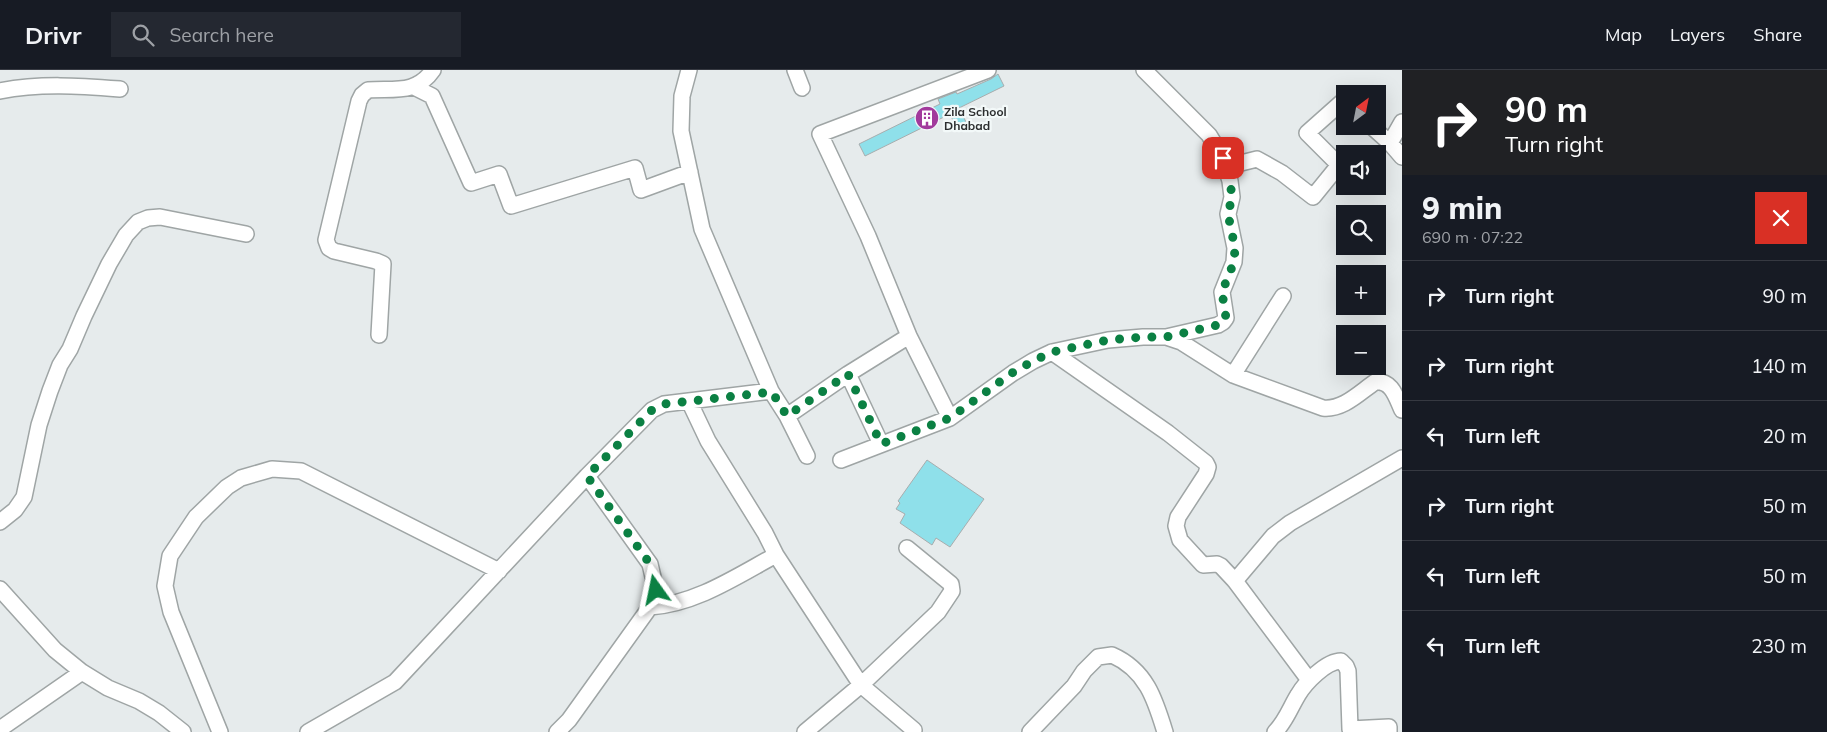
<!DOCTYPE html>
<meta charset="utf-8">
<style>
body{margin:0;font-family:Mulish,sans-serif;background:#242831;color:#f1f3f6;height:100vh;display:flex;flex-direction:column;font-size:19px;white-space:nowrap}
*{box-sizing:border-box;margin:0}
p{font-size:16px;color:#9ea1a6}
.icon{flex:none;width:28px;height:28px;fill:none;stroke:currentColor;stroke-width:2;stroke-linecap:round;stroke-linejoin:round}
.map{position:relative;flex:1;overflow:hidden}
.side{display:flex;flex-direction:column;background:#171b24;width:425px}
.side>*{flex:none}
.hud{background:#202124;color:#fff;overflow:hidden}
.needle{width:32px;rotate:32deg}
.fabs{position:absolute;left:1336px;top:15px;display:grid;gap:10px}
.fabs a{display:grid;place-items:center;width:50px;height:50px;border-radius:0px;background:#171b24;box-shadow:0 5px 20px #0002;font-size:25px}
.pin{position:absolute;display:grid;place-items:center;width:42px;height:42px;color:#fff;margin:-21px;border-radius:10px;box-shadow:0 2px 8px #0006}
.me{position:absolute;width:55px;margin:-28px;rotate:348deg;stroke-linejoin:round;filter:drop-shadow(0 0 4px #0008)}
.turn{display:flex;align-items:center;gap:18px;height:105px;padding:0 20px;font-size:22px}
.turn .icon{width:65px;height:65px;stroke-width:2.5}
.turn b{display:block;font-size:35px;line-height:42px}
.round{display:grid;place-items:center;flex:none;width:52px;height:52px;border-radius:0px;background:#242831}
.summary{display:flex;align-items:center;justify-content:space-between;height:85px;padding:0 20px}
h1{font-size:30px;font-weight:800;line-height:38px}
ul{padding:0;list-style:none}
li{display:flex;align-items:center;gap:15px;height:70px;padding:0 20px;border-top:1px solid #363941}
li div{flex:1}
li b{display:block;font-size:19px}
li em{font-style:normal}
header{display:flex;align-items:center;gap:30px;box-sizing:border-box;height:70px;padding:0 25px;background:#171b24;border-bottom:1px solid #363941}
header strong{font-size:24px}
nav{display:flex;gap:28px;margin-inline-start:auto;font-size:18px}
.search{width:350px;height:45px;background:#242831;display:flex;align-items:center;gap:12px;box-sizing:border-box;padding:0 18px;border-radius:0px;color:#9ea1a6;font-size:19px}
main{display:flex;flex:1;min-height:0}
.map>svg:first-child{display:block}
.building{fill:#8fe0ea;stroke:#a8adae}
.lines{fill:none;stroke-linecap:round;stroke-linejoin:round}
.minor-casing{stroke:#9fa5a5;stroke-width:18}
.minor{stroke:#fff;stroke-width:15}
.route{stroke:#0b8043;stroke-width:9;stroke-dasharray:0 16.2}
.labels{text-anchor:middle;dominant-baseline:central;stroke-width:4.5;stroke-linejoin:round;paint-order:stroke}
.poi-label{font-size:12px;font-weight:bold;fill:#2c2e2f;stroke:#f3f9f9;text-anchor:start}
</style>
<header>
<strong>Drivr</strong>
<div class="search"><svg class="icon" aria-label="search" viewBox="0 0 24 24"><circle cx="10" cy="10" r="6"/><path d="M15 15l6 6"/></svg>Search here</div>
<nav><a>Map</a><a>Layers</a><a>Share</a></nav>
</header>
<main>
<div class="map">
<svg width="1402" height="662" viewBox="0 0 1402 662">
<rect width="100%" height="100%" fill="#e6ebec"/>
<path class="building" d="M 998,4 L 1004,16 L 959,38 L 966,52 L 956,57 L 950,44 L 865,86 L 859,74 L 940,34 L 938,29 L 956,22 L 957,24 L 991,9 Z
M 927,390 L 984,429 L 950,477 L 936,468 L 932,475 L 900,453 L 905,444 L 896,439 L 900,433 L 898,431 Z"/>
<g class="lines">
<g class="minor-casing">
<path id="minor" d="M 689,0 L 682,26 L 681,61 L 702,159 L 771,321 L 787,346 L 807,386
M 795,0 L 802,18
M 1144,0 L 1209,65 L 1223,88 L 1230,111 L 1232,127 L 1228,144 L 1235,178 L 1234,192 L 1222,222 L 1226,248 L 1223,252 L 1218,255 L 1166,267
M 414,17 L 432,26 L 471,113 L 499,104 L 511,136 L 635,98 L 641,120 L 690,102
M 0,21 C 40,13 80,16 120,19
M 1371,56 L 1390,73 L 1402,87
M 1390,73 L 1402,52
M 1225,97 L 1257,89 L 1282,103 L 1313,127 L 1339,95 L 1307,63 L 1343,31 L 1345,33
M 379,265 L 383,194 L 376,191 L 334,181 L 329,178 L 326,170 L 359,31 L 362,25 L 368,20 C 393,18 416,25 433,0
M 1052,282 L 1168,363 L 1206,393 L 1208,397 L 1206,404 L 1178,447 L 1176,456 L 1180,470 L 1203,495 L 1217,494 L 1221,496 L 1235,511 L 1309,610
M 848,304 L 881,374
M 1233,305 L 1283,226
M 689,331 L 708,371 L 765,463 L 776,485 L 861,615 L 914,660
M 787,346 L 848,304 L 909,266
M 950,348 L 909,266 L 868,166 L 820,64 L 988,0
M 841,390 L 950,348 L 1013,303 L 1033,291 L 1052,282 L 1108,270 L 1143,267 L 1166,267 L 1181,272 L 1233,305 L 1323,338 C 1343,340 1359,323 1375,312 C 1392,310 1396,327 1402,340
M 0,452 L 15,440 L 24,427 L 39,355 L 50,321 L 60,295 L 70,279 L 84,246 L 109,194 L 126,165 L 138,152 L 148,148 L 160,147 L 246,164
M 1235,511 L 1273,466 L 1290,453 L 1402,388
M 0,519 L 55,580 L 82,602 L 108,618 L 139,631 L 159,643 L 183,662
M 650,537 C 696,534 737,506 776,485
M 0,659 L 82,602
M 220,662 L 171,542 L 165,516 L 170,486 L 196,447 L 227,417 L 241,408 L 272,399 L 301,401 L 499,501
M 308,662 L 395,612 L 587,406 L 652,340 L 664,334 L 771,321
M 557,662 L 569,650 L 650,537 L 656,520 L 650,494 L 587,406
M 805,662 L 861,615 L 938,542 L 952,521 L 951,514 L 907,478
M 1030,662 L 1074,616 L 1084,601 L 1098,587 L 1112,585 C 1146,600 1155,629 1165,662
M 1275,662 C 1286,651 1290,638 1298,625 C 1305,613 1326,591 1341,591 L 1346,596 L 1348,601 L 1350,659 L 1389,657 L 1389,662"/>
</g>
<use href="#minor" class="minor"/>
</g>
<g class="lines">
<path class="route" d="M 656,520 L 650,494 L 587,406 L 652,340 L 664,334 L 772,322 L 787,346 L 848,304 L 881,374 L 950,348 L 1012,303 L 1033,291 L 1052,282 L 1108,270 L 1143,267 L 1166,267 L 1218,255 L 1223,252 L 1226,248 L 1222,222 L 1234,192 L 1235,178 L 1228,144 L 1232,127 L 1230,111 L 1223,88"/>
</g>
<defs>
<g id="building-disc" transform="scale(1.25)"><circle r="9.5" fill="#a23a9c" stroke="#f3f9f9"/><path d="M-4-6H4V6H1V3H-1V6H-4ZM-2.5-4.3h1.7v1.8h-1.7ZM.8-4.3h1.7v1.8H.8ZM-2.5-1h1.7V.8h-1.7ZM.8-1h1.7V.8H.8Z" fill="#fff"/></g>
</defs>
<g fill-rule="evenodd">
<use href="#building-disc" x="927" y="48"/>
</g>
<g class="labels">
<g class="poi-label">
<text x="944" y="41">Zila School<tspan x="944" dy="14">Dhabad</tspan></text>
</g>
</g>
</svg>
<div class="fabs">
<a><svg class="needle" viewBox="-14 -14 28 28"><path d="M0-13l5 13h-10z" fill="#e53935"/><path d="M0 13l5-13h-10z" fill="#9ea1a6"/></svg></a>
<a><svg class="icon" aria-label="sound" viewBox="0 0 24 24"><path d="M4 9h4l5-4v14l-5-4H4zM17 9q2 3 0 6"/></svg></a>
<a><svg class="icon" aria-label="search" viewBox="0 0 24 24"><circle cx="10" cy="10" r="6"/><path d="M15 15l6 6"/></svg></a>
<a>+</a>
<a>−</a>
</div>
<div class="pin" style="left:1223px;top:88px;background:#d93025"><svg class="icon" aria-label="arrive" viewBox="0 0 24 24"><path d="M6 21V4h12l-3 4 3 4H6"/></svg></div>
<svg class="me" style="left:656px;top:520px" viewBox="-20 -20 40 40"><path d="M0-17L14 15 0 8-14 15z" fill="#0b8043" stroke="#fff" stroke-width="4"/></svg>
</div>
<section class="side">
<div class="hud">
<div class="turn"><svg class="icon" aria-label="right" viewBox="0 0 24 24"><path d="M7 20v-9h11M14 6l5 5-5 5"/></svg><div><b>90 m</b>Turn right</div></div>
</div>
<div class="summary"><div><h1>9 min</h1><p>690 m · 07:22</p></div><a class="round" style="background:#d93025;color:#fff"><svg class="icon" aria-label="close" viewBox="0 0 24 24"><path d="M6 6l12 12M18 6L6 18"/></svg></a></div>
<ul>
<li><svg class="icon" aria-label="right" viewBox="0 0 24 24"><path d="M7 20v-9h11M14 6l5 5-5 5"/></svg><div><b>Turn right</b></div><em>90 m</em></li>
<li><svg class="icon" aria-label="right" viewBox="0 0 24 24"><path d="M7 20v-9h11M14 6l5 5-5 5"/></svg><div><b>Turn right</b></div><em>140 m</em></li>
<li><svg class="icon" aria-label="left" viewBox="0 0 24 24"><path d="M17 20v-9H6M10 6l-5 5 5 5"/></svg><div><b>Turn left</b></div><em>20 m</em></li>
<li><svg class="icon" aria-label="right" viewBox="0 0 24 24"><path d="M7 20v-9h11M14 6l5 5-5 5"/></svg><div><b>Turn right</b></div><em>50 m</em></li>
<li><svg class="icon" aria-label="left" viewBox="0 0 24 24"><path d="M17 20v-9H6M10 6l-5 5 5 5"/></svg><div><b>Turn left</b></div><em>50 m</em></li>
<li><svg class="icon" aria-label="left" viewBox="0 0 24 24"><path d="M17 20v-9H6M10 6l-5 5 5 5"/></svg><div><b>Turn left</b></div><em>230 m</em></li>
</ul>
</section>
</main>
